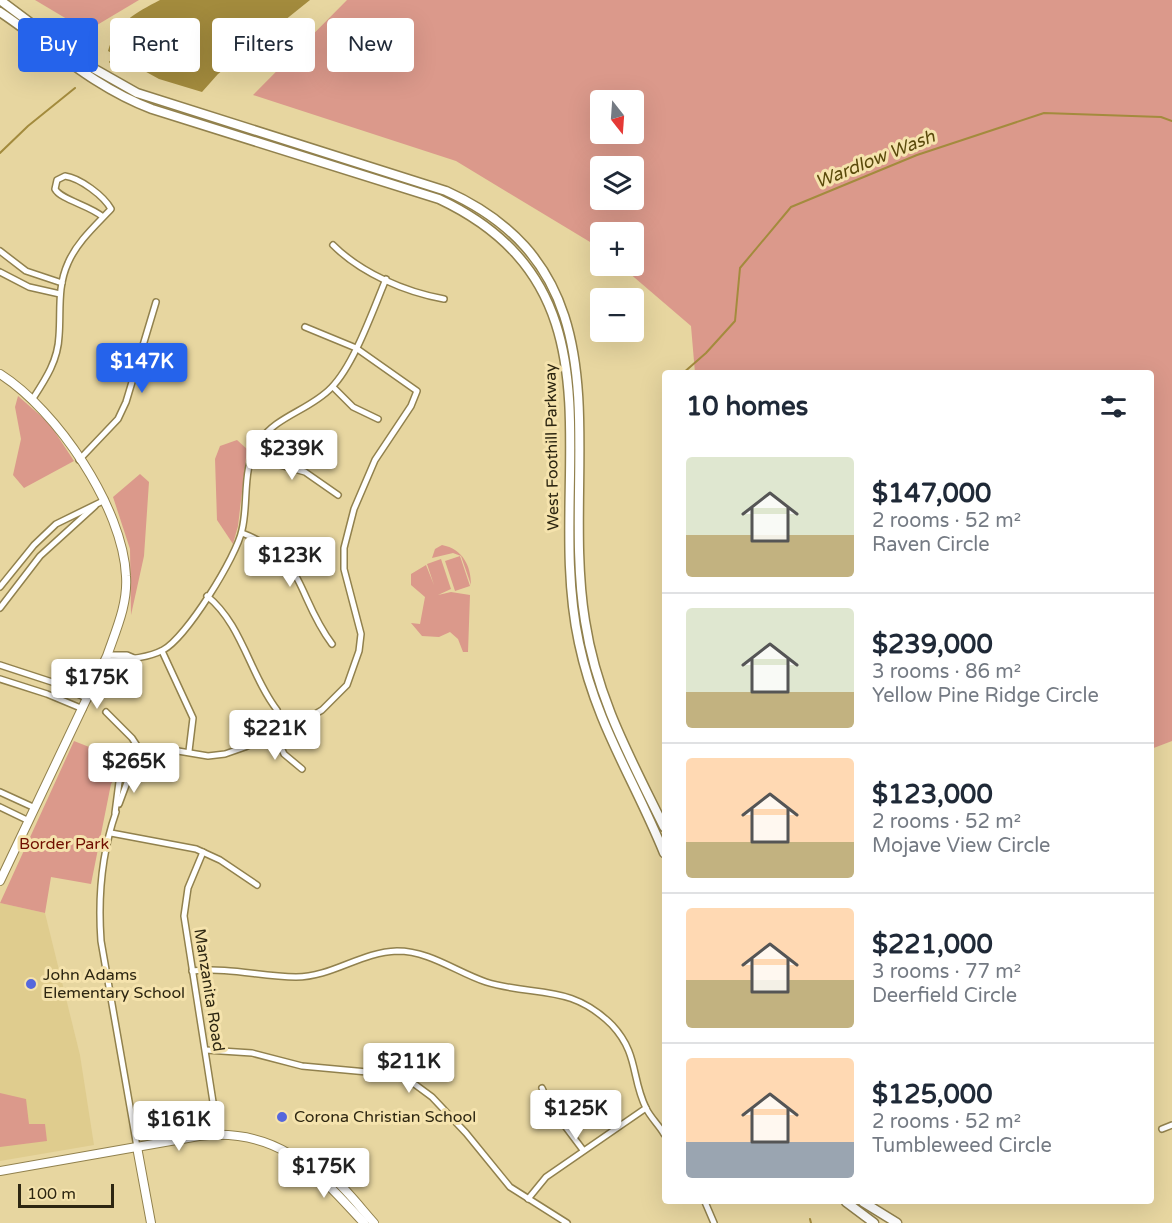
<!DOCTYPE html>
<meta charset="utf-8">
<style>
body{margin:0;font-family:"Varela Round",sans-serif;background:#f6f6f7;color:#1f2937;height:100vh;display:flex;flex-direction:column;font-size:22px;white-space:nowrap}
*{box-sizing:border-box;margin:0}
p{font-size:20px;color:#747a83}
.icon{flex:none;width:33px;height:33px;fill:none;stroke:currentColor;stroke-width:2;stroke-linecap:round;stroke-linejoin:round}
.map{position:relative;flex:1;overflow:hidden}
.side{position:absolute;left:662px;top:370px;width:492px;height:834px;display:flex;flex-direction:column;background:#fff;border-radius:6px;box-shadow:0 6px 24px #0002}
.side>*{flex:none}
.hud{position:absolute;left:18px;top:18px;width:554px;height:54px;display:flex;gap:12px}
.needle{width:39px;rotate:163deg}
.buttons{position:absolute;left:590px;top:90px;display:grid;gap:12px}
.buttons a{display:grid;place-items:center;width:54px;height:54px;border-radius:6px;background:#fff;box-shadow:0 6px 24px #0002;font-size:30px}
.scale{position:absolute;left:18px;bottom:15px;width:96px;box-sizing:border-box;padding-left:6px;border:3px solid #2d2611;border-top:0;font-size:16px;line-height:21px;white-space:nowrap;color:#2d2611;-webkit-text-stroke:4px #f5e3ad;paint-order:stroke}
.price{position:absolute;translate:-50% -51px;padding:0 14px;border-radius:6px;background:#fff;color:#222;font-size:20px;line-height:39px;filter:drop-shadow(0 2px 3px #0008)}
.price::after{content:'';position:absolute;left:50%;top:36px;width:18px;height:14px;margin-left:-9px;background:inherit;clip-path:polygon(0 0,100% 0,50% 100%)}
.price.on{background:#2563eb;color:#fff}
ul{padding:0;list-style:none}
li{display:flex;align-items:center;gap:18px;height:150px;padding:0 24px}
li+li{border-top:2px solid #e0e1e3}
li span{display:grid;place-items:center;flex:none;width:168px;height:120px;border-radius:6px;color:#555}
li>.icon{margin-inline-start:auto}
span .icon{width:72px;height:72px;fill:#fffc;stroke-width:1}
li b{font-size:26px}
h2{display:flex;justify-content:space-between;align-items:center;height:72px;padding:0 24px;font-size:26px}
.chip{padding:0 21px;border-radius:6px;background:#fff;box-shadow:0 6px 24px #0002;font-size:21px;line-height:54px}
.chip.on{background:#2563eb;color:#fff}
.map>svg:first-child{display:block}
.built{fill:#dfcc8e}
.green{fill:#db998b;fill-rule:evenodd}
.water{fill:#a38b3d}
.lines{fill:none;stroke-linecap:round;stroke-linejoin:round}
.stream{stroke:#a38b3d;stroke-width:2}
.street-casing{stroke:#91814d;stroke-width:8}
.secondary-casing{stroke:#91814d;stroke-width:10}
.primary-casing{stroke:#91814d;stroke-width:11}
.street{stroke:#fff;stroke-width:5}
.secondary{stroke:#fff;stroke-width:8}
.primary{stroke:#fff;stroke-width:8}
.poi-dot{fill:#5567dd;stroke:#f5e3ad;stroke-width:2}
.labels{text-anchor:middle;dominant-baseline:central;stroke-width:6;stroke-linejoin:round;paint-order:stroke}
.street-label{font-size:16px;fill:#2d2611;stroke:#f5e3ad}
.park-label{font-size:16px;fill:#700f00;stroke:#f5e3ad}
.poi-label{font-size:16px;fill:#2d2611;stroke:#f5e3ad;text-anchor:start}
.water-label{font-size:18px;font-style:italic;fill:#5a4a0b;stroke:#f5e3ad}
</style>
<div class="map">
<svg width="1172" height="1223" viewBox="0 0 1172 1223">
<rect width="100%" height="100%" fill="#e7d6a0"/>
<polygon class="built" points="0,903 45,913 80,1055 94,1145 0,1161"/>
<g class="green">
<polygon points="35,0 139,0 87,31"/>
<path d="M347,0H1172V741L1151,749L1150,374L695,373L691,326L621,266H633V232H600V248L456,161L253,95ZM600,100H633V134H600ZM600,166H633V200H600Z"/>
<polygon points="18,396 49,423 74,461 24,488 13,475 21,439 15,407"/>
<polygon points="237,440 247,449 238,526 233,544 217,520 215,459 220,446"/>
<polygon points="140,474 149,482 144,556 131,615 130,549 113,497"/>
<path d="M442,545C463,549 471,566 471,585L461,556L453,553L432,558L435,549Z"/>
<polygon points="460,556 470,586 455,591 445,561"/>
<polygon points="441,559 451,589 438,595 451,592 470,595 468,652 463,652 458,639 450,632 439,637 422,636 411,623 420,624 425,597 411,585 411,574 426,565 434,585 427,564"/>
<polygon points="74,741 127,762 111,784 91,884 51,877 45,913 0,903"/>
<polygon points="0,1093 26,1099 29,1124 45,1124 47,1141 0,1147"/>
</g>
<path class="water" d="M160,0H310L218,74L202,92L159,79L108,51C116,23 135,13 160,0Z"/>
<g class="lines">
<g class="stream">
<polyline points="110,62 119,55"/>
<polyline points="0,153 28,126 75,88"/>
<polyline points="682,374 706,353 735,321 740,268 791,207 917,155 1044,113 1161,117 1172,121"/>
<polyline points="664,565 664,584"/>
<polyline points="810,1219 811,1223"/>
</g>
<g class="street-casing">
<g id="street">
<path d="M333,245C361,273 405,292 444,299"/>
<polyline points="0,251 26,271 62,283"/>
<polyline points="0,272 29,287 60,294"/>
<polyline points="333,387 353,407 378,419"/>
<path d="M32,400C45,380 58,361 59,336C61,312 57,287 68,263C77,242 95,226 111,209C104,196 80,178 65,176L57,180L55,189C61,200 89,205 103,217"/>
<polyline points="251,457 305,472 338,495"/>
<polyline points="79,460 118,419 126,402 156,302"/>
<path d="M242,533C307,558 296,596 332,644"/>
<polyline points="0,587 34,545 56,524 105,500"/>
<path d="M207,596C242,624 250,675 277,710"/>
<polyline points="0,608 40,556 95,506"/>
<polyline points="162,651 193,718 189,751"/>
<polyline points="107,655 127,655 134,658"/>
<path d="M105,660C124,660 146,659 163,650C186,638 237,556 242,530C249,502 241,468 259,442C276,416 310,410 331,388C354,365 373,310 386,279"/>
<polyline points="0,665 52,682 88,699"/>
<polyline points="0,679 47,694 83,709"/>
<polyline points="106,712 132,738 145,758"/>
<polyline points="274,732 284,754 302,769"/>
<polyline points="0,792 35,808"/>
<polyline points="119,804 132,769"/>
<polyline points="0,807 29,821"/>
<path d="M116,812C102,852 98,899 101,941L137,1147"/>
<polyline points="115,813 119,782 124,773 145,758 172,750 208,756 225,754 245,747 302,722 322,710 347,685 359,651 361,634 344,569 344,548 354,509 375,460 411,406 417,391 356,348 305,327"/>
<polyline points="111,833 196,849 220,860 257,885"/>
<polyline points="203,852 188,888 184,916 218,1134"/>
<path d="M192,971C231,967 261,977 296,977C332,977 361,952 397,951C430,951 456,972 486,982C534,997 570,983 612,1025C639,1054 631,1078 646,1108C650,1117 659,1125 664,1134"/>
<polyline points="206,1050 252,1053 302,1066 389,1074 409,1080 432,1097 466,1133 510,1187 567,1223"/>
<polyline points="542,1088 550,1106 583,1150"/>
<polyline points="1162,1129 1172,1125"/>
<polyline points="528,1199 546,1177 646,1108"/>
<polyline points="705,1202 714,1223"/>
</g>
</g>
<g class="secondary-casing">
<g id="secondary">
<path d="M0,374C57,410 123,508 126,576C128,604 116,630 107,656L0,881"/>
<polyline points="137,1147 151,1223"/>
<path d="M301,1160C331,1167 354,1201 374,1223"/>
<path d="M0,1171L199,1136C279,1127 315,1170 364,1223"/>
</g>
</g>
<g class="primary-casing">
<g id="primary">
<path d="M0,0L84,63L137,93L446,191C635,276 559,461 585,621C597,699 630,757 664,827"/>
<path d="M0,12C51,46 93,87 152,109L439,199C634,291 543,477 579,643C596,724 634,779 664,853"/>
<polyline points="846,1202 874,1223"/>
<polyline points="863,1202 897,1223"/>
</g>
</g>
<use href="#street" class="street"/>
<use href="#secondary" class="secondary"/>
<use href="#primary" class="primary"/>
</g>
<g class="poi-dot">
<circle cx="31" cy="984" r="6"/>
<circle cx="282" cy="1117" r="6"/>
</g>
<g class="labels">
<g class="street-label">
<text transform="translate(552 447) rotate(-91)">West Foothill Parkway</text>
<text transform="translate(209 990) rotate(81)">Manzanita Road</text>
</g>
<g class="park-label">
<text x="64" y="844">Border Park</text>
</g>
<g class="poi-label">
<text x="43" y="975">John Adams<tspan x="43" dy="18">Elementary School</tspan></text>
<text x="294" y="1117">Corona Christian School</text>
</g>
<g class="water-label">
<text transform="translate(875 159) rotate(-22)">Wardlow Wash</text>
</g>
</g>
</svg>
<div class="buttons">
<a><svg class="needle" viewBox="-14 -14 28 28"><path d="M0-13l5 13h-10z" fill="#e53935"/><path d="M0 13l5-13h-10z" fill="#747a83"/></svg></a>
<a><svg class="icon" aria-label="layers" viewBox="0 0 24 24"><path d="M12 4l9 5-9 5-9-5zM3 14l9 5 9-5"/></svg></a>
<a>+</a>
<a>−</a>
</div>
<div class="scale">100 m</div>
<b class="price on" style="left:142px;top:394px">$147K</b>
<b class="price" style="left:292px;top:481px">$239K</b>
<b class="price" style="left:290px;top:588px">$123K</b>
<b class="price" style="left:97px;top:710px">$175K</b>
<b class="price" style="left:275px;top:761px">$221K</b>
<b class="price" style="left:134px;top:794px">$265K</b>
<b class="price" style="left:409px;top:1094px">$211K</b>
<b class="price" style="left:576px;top:1141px">$125K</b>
<b class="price" style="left:179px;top:1152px">$161K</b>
<b class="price" style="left:324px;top:1199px">$175K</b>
<div class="hud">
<a class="chip on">Buy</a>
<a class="chip">Rent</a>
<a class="chip">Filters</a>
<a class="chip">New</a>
</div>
<section class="side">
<h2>10 homes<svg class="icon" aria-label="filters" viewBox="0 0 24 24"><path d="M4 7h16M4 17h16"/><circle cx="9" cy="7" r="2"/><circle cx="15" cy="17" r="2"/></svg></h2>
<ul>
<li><span style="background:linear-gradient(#dfe7d0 65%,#c2b280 0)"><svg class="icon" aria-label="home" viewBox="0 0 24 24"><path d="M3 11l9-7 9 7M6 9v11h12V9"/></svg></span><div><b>$147,000</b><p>2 rooms · 52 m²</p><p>Raven Circle</p></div></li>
<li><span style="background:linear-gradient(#dfe7d0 70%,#c2b280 0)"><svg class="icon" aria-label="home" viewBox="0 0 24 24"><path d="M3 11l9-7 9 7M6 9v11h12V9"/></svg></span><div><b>$239,000</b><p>3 rooms · 86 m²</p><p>Yellow Pine Ridge Circle</p></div></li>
<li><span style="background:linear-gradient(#ffd9b3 70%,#c2b280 0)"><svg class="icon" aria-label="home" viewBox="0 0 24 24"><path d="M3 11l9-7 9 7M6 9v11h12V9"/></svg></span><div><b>$123,000</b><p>2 rooms · 52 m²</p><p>Mojave View Circle</p></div></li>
<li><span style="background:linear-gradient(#ffd9b3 60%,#c2b280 0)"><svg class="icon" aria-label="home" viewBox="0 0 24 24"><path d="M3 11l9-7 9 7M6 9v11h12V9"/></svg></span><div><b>$221,000</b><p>3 rooms · 77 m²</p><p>Deerfield Circle</p></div></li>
<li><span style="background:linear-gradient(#ffd9b3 70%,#9aa5b1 0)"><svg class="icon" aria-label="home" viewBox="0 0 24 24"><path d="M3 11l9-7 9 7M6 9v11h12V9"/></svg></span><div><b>$125,000</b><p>2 rooms · 52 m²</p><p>Tumbleweed Circle</p></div></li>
</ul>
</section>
</div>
